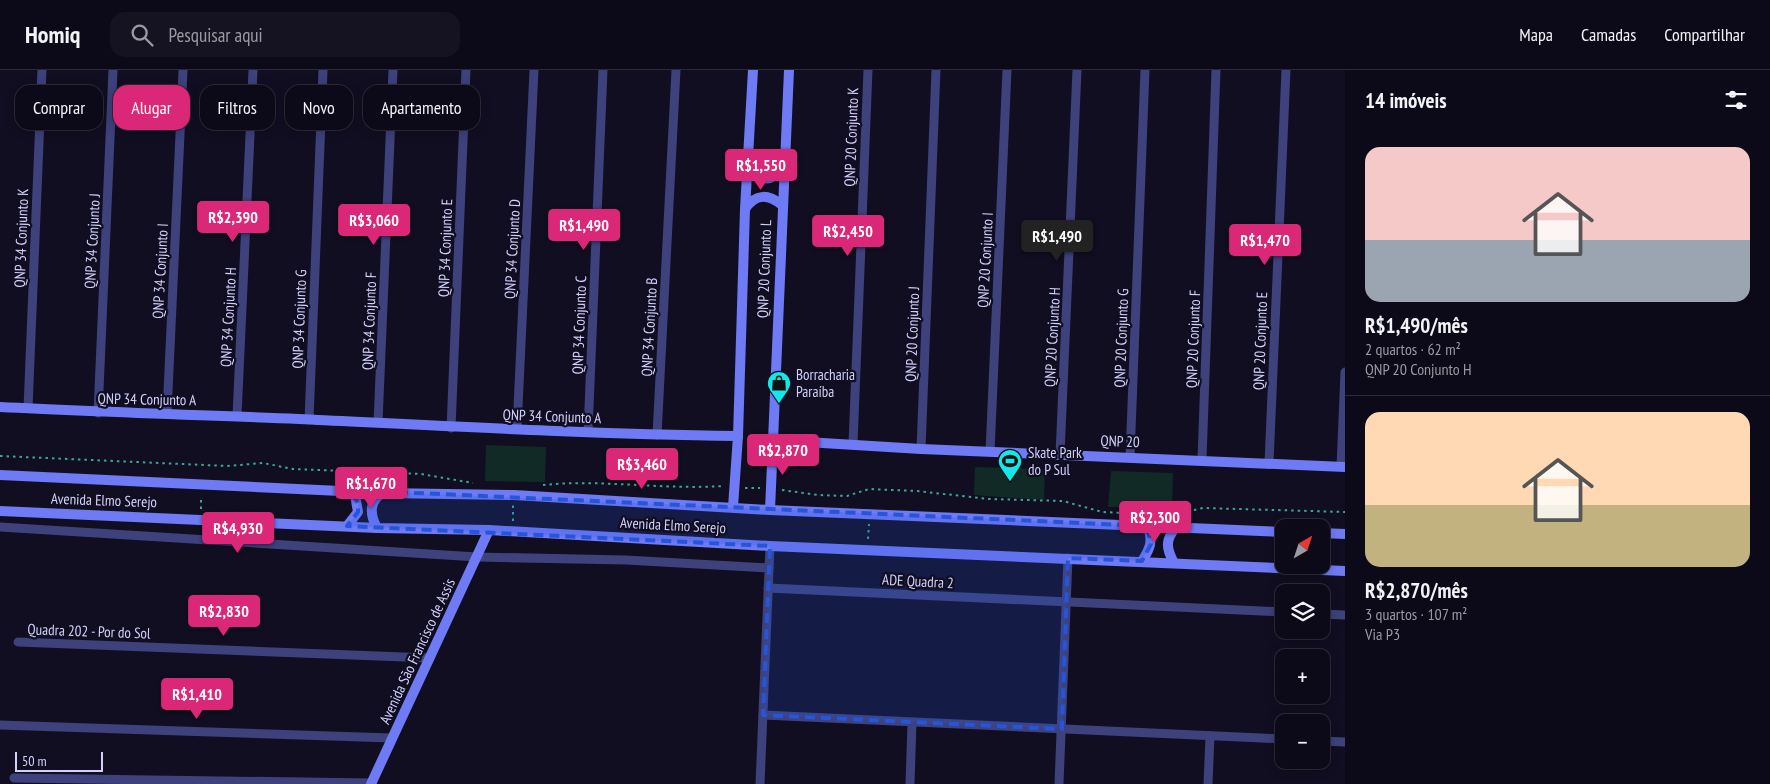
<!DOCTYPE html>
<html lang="pt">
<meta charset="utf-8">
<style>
body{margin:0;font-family:"PT Sans Narrow",sans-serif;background:#151321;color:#f1f3f6;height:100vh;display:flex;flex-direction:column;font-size:19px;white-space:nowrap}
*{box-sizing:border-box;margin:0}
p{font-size:16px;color:#9a9aa2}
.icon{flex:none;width:28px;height:28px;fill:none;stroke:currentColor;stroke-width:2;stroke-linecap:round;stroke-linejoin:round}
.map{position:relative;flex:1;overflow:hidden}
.panel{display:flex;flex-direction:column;background:#0c0a18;width:425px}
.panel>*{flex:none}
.top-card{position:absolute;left:15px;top:15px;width:475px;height:45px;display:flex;gap:10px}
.needle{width:32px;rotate:39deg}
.fabs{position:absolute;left:1275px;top:449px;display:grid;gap:10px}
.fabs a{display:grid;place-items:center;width:55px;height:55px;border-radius:10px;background:#0c0a18;box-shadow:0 2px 12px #0003,0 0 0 1px #2c2b37;font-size:25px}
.scale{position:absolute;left:15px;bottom:12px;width:88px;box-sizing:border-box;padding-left:5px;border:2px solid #d1d1fc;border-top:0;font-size:14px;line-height:18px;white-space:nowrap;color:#d1d1fc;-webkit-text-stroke:4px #100e20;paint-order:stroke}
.price{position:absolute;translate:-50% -42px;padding:0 11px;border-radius:5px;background:#db2777;color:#fff;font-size:16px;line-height:32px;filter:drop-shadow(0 1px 2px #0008)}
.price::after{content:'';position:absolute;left:50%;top:30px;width:15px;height:11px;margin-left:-8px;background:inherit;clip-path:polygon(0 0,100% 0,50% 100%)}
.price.on{background:#222;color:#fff}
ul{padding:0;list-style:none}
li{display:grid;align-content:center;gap:10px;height:265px;padding:0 20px}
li+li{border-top:1px solid #2c2b37}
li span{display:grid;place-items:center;height:155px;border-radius:15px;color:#555}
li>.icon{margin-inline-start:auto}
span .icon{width:90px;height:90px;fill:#fffc;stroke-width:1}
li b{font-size:21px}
h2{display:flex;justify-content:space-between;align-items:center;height:60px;padding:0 20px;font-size:21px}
.chip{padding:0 18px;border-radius:15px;background:#0c0a18;box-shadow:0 2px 12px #0003,0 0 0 1px #2c2b37;font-size:18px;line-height:45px}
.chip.on{background:#db2777;color:#fff}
header{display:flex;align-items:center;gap:30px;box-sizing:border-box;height:70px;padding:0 25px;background:#0c0a18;border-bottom:1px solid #2c2b37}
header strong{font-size:24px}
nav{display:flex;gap:28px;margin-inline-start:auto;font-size:18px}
.search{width:350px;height:45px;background:#151321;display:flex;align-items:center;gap:12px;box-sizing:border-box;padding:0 18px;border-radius:15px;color:#9a9aa2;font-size:19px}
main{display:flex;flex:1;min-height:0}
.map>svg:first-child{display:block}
.green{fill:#122a26}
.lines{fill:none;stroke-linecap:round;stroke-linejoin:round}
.path{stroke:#36aa97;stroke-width:2;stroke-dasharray:2.5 4;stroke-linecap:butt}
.street{stroke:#3d417c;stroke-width:9}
.secondary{stroke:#6f7af5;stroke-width:10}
.marked{fill:#2655da;fill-opacity:0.2;stroke:#2655da;stroke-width:4;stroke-dasharray:10 6;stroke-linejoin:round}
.labels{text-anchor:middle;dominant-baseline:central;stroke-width:4.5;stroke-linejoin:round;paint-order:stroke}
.street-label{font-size:15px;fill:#d1d1fc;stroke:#100e20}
.poi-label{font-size:15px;fill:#d1d1fc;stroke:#100e20;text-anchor:start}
</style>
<header>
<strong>Homiq</strong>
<div class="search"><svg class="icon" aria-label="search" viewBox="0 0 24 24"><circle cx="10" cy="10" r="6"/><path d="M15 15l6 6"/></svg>Pesquisar aqui</div>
<nav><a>Mapa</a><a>Camadas</a><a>Compartilhar</a></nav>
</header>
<main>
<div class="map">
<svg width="1345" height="714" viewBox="0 0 1345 714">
<rect width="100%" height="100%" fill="#100e20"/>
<g class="green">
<polygon points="486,375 546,377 545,412 485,411"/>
<polygon points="975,397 1045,399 1044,430 974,425"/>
<polygon points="1111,401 1173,403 1172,439 1108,437"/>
</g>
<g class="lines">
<g class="path">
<polyline points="0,386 227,396 263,393 293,399 421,404 473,413"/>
<path d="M543,415C603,409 663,420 723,416"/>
<polyline points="745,418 760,418"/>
<polyline points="782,420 818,425 847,426 869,419 917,421 989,429 1063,431 1102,442 1171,445 1203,438 1345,442"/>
<polyline points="201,439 201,426"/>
<polyline points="513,451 513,435"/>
<polyline points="868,469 869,454"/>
</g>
<g class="street">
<polyline points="28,338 42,0"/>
<polyline points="98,343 113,0"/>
<polyline points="167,343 183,0"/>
<polyline points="237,346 253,0"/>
<polyline points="309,350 323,0"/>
<polyline points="378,353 393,0"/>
<polyline points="451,358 466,0"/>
<polyline points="517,358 534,0"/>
<polyline points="588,362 603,0"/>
<polyline points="657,365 676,0"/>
<polyline points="853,374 868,0"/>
<polyline points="921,379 936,0"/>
<polyline points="990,382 1007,0"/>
<polyline points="1060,384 1077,0"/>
<polyline points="1130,387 1145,0"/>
<polyline points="1202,389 1216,0"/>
<polyline points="1269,393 1286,0"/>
<polyline points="1341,397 1345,302"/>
<polyline points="0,457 477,487 626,490 769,498"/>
<polyline points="768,518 1284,542"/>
<polyline points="1321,544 1345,545"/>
<polyline points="18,572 430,588"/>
<polyline points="763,645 1284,669"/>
<polyline points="0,655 392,668"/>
<polyline points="1321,671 1345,672"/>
<polyline points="14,708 372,713"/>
<polyline points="760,714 770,476"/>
<polyline points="910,714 912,653"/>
<polyline points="1059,714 1068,488"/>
<polyline points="1208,714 1210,666"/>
</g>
<g class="secondary">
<path d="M748,89C758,109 767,117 784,97"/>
<path d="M745,139C756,123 768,124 782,135"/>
<path d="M0,337C100,342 199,345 299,349C445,356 591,364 738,366"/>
<polyline points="773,370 921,379 1345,397"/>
<polyline points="0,405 384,423 514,425 770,440 1284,462"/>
<polyline points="733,437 738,366 745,139 753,0"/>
<polyline points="770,440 789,0"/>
<polyline points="0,441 377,458 489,460 770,476 1345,501"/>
<polyline points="347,456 358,442 355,425 350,420"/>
<path d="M377,458C370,445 368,430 384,423"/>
<polyline points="1321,463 1345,464"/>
<path d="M1142,491C1150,479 1154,470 1147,456"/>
<path d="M1174,493C1166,478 1165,470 1176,457"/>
<polyline points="371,714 489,460"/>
</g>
</g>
<path class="marked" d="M350,420L1147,456L1151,474L1142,491L1068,488L1062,659L763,645L770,476L347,456L358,442V433Z"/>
<defs>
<g id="shop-pin" transform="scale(1.25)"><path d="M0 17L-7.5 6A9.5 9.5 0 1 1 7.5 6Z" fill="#10e9e7" stroke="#100e20"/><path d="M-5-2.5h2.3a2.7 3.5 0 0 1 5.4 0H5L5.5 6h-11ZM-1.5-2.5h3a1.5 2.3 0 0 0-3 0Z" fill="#111"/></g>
<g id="stadium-pin" transform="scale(1.25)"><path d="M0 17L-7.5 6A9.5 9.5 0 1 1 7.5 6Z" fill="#10e9e7" stroke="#100e20"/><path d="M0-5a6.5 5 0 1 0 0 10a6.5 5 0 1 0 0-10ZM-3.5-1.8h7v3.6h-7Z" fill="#111"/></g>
</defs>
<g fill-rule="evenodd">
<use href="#shop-pin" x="779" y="313"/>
<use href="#stadium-pin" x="1010" y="391"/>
</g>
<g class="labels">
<g class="street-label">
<text transform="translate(851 67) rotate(-88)">QNP 20 Conjunto K</text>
<text transform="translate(21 168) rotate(-88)">QNP 34 Conjunto K</text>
<text transform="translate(92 171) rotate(-87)">QNP 34 Conjunto J</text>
<text transform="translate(445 178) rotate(-88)">QNP 34 Conjunto E</text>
<text transform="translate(512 179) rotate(-87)">QNP 34 Conjunto D</text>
<text transform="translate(985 190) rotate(-87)">QNP 20 Conjunto I</text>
<text transform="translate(764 199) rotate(-88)">QNP 20 Conjunto L</text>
<text transform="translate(160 201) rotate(-87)">QNP 34 Conjunto I</text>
<text transform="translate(228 247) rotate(-87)">QNP 34 Conjunto H</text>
<text transform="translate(299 249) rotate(-88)">QNP 34 Conjunto G</text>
<text transform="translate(369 251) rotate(-88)">QNP 34 Conjunto F</text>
<text transform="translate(579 255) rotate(-88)">QNP 34 Conjunto C</text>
<text transform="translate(649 257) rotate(-87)">QNP 34 Conjunto B</text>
<text transform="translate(912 264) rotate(-88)">QNP 20 Conjunto J</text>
<text transform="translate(1052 267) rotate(-87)">QNP 20 Conjunto H</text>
<text transform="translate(1121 268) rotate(-88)">QNP 20 Conjunto G</text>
<text transform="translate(1193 269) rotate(-88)">QNP 20 Conjunto F</text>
<text transform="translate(1260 271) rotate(-88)">QNP 20 Conjunto E</text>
<text transform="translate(147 329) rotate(1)">QNP 34 Conjunto A</text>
<text transform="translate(552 346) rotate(2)">QNP 34 Conjunto A</text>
<text transform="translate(1120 371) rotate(2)">QNP 20</text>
<text transform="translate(104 430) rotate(2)">Avenida Elmo Serejo</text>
<text transform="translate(673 455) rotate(3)">Avenida Elmo Serejo</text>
<text transform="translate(918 511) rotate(3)">ADE Quadra 2</text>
<text transform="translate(89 561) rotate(2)">Quadra 202 - Por do Sol</text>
<text transform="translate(417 581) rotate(-65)">Avenida São Francisco de Assis</text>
</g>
<g class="poi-label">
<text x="796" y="304">Borracharia<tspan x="796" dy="17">Paraíba</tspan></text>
<text x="1028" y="382">Skate Park<tspan x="1028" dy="17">do P Sul</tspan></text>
</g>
</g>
</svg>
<div class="fabs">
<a><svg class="needle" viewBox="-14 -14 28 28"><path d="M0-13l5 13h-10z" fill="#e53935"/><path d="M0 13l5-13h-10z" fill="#9a9aa2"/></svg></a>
<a><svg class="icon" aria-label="layers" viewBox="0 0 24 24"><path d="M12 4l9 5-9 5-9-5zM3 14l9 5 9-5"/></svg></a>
<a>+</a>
<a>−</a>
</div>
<div class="scale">50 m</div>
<b class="price" style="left:761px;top:121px">R$1,550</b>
<b class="price" style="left:233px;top:173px">R$2,390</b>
<b class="price" style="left:374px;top:176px">R$3,060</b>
<b class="price" style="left:584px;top:181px">R$1,490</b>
<b class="price" style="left:848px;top:187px">R$2,450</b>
<b class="price on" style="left:1057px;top:192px">R$1,490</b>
<b class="price" style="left:1265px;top:196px">R$1,470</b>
<b class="price" style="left:783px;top:406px">R$2,870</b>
<b class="price" style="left:642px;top:420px">R$3,460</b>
<b class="price" style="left:371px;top:439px">R$1,670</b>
<b class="price" style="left:1155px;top:473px">R$2,300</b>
<b class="price" style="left:238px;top:484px">R$4,930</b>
<b class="price" style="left:224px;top:567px">R$2,830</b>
<b class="price" style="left:197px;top:650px">R$1,410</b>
<div class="top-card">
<a class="chip">Comprar</a>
<a class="chip on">Alugar</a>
<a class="chip">Filtros</a>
<a class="chip">Novo</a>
<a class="chip">Apartamento</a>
</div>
</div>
<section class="panel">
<h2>14 imóveis<svg class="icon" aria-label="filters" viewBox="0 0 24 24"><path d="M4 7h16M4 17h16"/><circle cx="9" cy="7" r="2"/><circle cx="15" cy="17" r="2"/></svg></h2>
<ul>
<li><span style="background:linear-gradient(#f6c9c9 60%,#9aa5b1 0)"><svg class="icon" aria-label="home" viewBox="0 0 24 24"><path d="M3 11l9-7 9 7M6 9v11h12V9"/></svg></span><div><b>R$1,490/mês</b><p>2 quartos · 62 m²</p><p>QNP 20 Conjunto H</p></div></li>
<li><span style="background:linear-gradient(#ffd9b3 60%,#c2b280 0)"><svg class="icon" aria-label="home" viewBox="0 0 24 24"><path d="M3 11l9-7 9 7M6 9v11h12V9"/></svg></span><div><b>R$2,870/mês</b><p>3 quartos · 107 m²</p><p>Via P3</p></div></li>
</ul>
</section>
</main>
